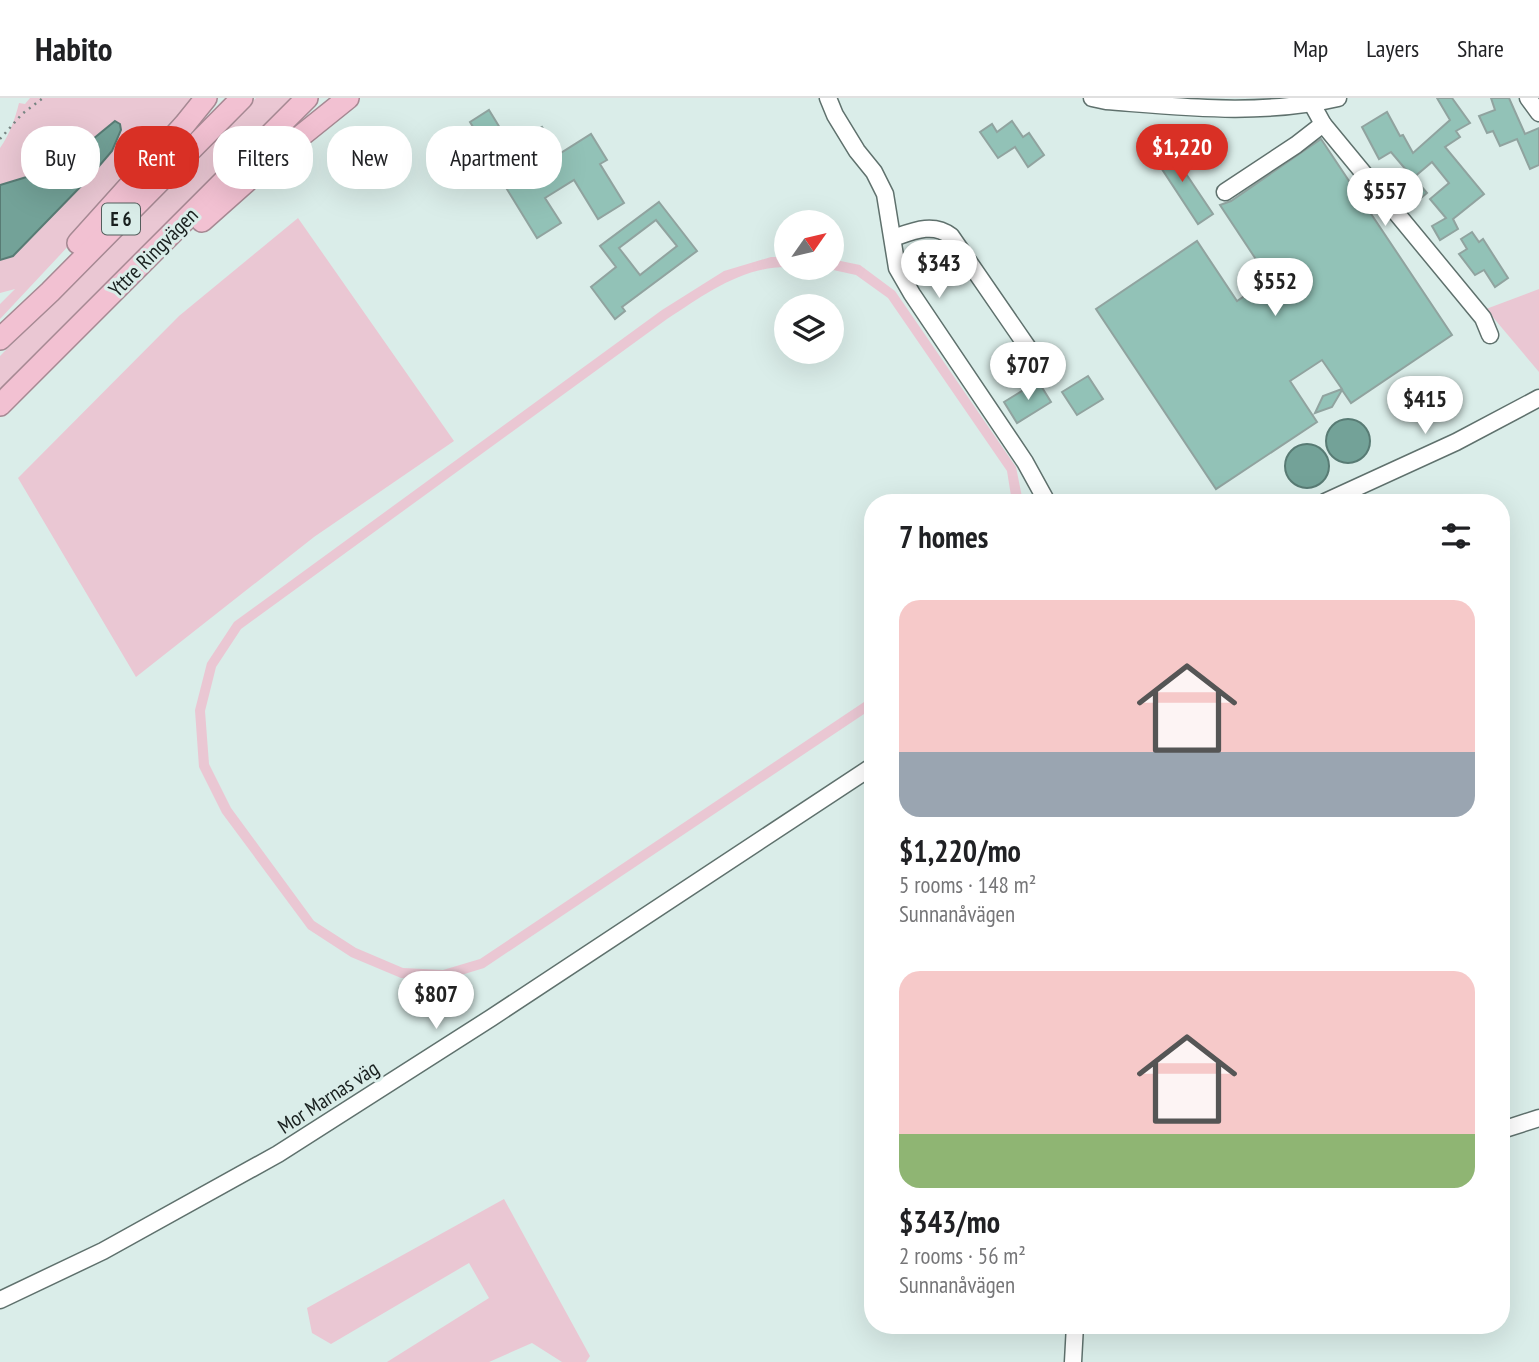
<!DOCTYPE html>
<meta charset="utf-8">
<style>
body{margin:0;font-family:"PT Sans Narrow",sans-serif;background:#f2f2f2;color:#202124;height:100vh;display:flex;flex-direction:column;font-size:26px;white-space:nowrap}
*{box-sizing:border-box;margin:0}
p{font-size:23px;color:#757577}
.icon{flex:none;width:38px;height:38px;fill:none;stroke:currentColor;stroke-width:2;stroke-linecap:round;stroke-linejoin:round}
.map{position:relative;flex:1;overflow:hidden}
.panel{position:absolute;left:864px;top:396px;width:646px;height:840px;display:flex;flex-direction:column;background:#fff;border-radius:28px;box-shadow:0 7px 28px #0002}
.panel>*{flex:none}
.banner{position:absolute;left:21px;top:28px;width:665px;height:63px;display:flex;gap:14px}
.needle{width:46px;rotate:56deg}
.fabs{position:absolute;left:774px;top:112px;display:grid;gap:14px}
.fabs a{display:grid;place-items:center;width:70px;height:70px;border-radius:50%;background:#fff;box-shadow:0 7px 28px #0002;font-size:35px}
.price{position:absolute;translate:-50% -60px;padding:0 16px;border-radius:24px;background:#fff;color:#222;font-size:23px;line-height:46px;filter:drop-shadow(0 2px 4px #0008)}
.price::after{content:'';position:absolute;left:50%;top:42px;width:21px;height:16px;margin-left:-10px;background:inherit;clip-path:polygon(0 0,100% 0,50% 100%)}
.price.active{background:#d93025;color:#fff}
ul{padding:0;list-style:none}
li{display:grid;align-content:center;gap:14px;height:371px;padding:0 35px}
li span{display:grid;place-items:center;height:217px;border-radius:21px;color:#555}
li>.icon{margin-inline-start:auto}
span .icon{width:126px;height:126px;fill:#fffc;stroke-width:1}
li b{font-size:30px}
h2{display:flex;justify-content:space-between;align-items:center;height:84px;padding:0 35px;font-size:30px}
.tag{padding:0 24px;border-radius:28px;background:#fff;box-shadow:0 7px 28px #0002;font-size:24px;line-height:63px}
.tag.active{background:#d93025;color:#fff}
header{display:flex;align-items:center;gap:42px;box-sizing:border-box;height:98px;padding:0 35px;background:#fff;border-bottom:2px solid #e0e0e0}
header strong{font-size:33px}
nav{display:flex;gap:38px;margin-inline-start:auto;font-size:24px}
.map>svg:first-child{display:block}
.green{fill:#eac7d3}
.water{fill:#73a298;stroke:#587b74;stroke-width:2}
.building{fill:#92c2b7;stroke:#90a39f;stroke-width:2;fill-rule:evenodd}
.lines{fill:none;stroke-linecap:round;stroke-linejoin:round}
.minor-casing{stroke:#5f716d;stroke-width:19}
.highway-casing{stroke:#a68993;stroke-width:24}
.path{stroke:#778482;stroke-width:2.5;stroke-dasharray:2 5;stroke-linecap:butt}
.minor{stroke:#fff;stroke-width:16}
.highway{stroke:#f2c1d2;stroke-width:21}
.labels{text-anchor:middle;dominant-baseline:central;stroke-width:6;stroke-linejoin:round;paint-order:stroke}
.shield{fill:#daede9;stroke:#535e5c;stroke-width:2}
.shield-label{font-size:19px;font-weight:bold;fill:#19201f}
.street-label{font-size:21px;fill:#19201f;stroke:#daede9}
</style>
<header>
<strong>Habito</strong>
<nav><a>Map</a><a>Layers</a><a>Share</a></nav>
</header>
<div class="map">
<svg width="1539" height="1264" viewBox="0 0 1539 1264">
<rect width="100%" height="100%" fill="#daede9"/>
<g class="green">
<path d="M30,0H201L132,80L0,221V206L15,191L0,195V50C10,36 15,21 19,5L25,6Z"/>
<polygon points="256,0 293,0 0,295 0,258"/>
<polygon points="298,120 454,343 314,439 136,579 18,380 179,218"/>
<path d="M771,159H786V169C741,169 704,197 667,221L241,531L216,569L205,613L209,666L231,710L314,823L356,850L403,870L443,872L480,861L873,598V610L484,870L445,882L401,880L351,859L308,831L222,715L199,669L195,612L207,565L234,524L662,212L724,173Z"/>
<polygon points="831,161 860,167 895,193 1016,369 1023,404 1012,404 1007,373 888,200 856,177 824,170 831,170"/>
<polygon points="1539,191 1539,274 1486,211"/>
<polygon points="504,1101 590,1258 586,1264 562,1264 532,1245 489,1264 387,1264 489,1200 469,1165 331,1246 312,1235 307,1210"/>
</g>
<g class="water">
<polygon points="115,23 120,26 121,32 112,53 88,81 13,158 0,162 0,87 43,74 93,41"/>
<circle cx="1348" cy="343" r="22"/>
<circle cx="1307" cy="368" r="22"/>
</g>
<g class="building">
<polygon points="1437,0 1452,0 1470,25 1456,33 1460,39 1445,49 1484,96 1453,121 1458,131 1440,142 1432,128 1446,120 1430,101 1449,85 1432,64 1413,80 1391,54 1379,61 1362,29 1387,14 1400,38 1403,37 1413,55 1450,22"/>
<polygon points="1491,0 1509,0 1525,36 1539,30 1539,67 1530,71 1517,41 1500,48 1493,33 1487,35 1479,18 1495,12"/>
<polygon points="489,12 508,43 515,39 518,44 542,29 559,56 591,36 607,62 600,66 624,105 598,121 574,82 545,100 561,125 537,140 486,57 489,55 470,24"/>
<polygon points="1012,23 1023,39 1029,35 1044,57 1028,69 1015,49 998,60 980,34 992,26 997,34"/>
<polygon points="1321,41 1452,237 1351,305 1342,292 1332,309 1315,315 1323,298 1342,291 1322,262 1290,283 1317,324 1216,391 1096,211 1197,143 1237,203 1269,181 1220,107 1231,103"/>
<polygon points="1166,46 1213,116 1198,126 1152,56"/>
<polygon points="1415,81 1427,95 1415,105 1403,91"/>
<path d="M659,104L697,153L622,209L625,213L615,221L591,189L616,169L600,148ZM656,122L677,148L640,177L619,150Z"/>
<polygon points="1472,134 1479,144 1483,141 1508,180 1495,189 1484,172 1475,177 1459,156 1467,151 1461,141"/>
<polygon points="1088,278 1103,301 1077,317 1062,294"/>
<polygon points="1038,283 1051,304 1017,325 1004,304"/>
</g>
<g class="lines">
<g class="minor-casing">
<g id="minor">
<polyline points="828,0 835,17 857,53 874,74 885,96 897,170 912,196 1025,364 1047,404"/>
<path d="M1092,0L1106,3C1184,9 1261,18 1338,0"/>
<polyline points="1528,0 1539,15"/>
<polyline points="1312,6 1323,26 1483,220 1490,237"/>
<polyline points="1225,94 1296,47 1323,26"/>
<path d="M893,140C913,133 933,124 951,138L1035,260"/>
<polyline points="1325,404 1456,344 1539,300"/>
<polyline points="1502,1032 1539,1020"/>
<polyline points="0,1202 103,1153 278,1056 491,920 873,668"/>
<polyline points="1073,1264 1075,1227"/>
</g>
</g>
<g class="highway-casing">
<g id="highway">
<polyline points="202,123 266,66 348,0"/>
<polyline points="78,145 185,26 206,0"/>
<polyline points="0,241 50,194 242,0"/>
<polyline points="0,307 307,0"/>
</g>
</g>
<polyline class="path" points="0,41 22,16 43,0"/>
<use href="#minor" class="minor"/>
<use href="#highway" class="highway"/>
</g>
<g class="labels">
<rect class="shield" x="102" y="105.5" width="38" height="31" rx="5"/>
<g class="shield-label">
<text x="121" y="121">E 6</text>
</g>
<g class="street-label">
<text transform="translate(153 154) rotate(-45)">Yttre Ringvägen</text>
<text transform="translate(328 999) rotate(-33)">Mor Marnas väg</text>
</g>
</g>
</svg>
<div class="fabs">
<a><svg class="needle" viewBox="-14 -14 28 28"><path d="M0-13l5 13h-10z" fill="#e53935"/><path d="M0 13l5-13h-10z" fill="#757577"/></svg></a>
<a><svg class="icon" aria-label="layers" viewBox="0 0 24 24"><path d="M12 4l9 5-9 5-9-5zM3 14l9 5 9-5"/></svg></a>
</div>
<b class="price active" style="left:1182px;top:86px">$1,220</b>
<b class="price" style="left:1385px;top:130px">$557</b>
<b class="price" style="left:939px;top:202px">$343</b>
<b class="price" style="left:1275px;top:220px">$552</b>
<b class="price" style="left:1028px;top:304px">$707</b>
<b class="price" style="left:1425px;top:338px">$415</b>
<b class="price" style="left:436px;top:933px">$807</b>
<div class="banner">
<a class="tag">Buy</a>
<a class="tag active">Rent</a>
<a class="tag">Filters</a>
<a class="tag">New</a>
<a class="tag">Apartment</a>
</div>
<section class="panel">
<h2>7 homes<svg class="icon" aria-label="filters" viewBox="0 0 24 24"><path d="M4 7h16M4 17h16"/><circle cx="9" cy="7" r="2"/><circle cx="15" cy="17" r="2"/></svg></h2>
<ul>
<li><span style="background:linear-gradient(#f6c9c9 70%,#9aa5b1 0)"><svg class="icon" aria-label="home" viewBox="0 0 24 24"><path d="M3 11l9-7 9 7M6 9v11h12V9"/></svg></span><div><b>$1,220/mo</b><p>5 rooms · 148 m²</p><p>Sunnanåvägen</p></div></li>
<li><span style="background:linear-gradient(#f6c9c9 75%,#8fb573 0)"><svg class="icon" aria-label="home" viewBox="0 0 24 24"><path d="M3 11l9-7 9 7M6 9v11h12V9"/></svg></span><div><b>$343/mo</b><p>2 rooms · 56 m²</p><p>Sunnanåvägen</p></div></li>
</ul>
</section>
</div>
